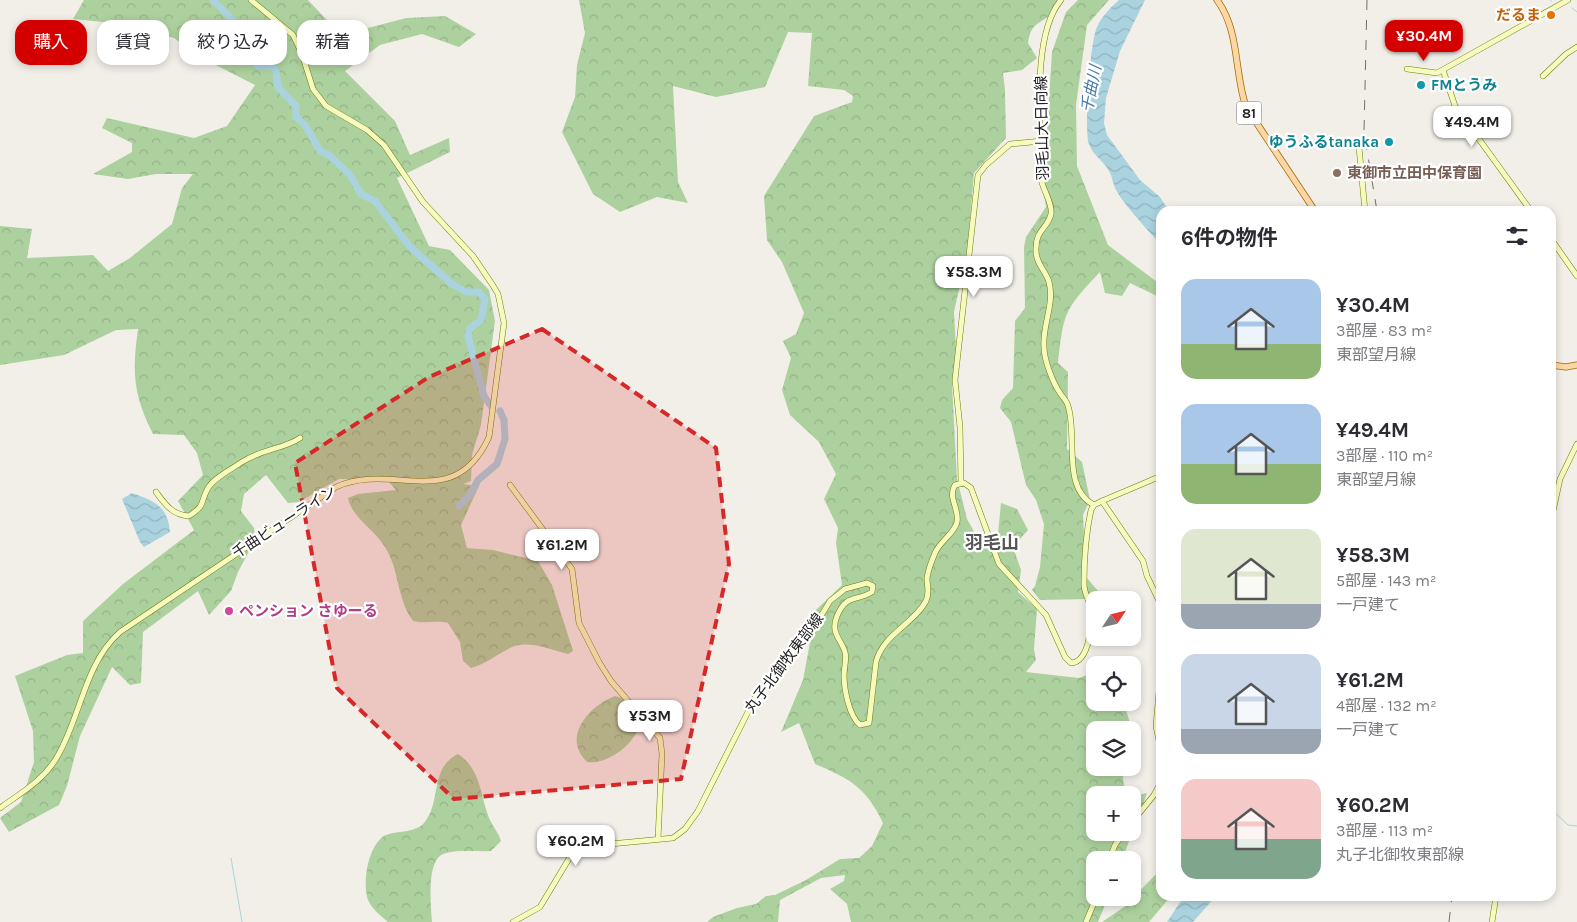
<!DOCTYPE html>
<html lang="ja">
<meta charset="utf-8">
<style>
body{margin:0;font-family:Karla,"Noto Sans JP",sans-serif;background:#f2f2f3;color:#2b2b33;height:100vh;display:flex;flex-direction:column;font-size:19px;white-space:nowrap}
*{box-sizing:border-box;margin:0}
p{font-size:16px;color:#7c7c81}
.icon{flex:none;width:28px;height:28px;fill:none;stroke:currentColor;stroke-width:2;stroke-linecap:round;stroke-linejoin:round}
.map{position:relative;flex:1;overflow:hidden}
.details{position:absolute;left:1156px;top:206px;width:400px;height:695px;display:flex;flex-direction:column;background:#fff;border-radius:15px;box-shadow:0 2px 8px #0003}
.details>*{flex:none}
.guide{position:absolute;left:15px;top:20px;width:475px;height:45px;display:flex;gap:10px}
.needle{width:32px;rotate:55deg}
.fabs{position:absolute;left:1086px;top:591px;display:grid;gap:10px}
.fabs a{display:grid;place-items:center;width:55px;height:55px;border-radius:10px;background:#fff;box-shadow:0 2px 8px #0003;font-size:25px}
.price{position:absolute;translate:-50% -42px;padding:0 11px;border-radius:10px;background:#fff;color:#222;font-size:16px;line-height:32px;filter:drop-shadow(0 1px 2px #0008)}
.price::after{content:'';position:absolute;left:50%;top:30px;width:15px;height:11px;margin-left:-8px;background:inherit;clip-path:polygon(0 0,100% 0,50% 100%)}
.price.selected{background:#d40000;color:#fff}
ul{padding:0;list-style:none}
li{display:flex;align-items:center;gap:15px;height:125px;padding:0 25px}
li span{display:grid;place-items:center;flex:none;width:140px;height:100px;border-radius:15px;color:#555}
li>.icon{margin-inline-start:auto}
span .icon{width:60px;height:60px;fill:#fffc;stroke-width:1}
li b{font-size:21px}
h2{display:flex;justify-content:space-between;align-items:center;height:60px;padding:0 25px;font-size:21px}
.tag{padding:0 18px;border-radius:15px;background:#fff;box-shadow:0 2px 8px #0003;font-size:18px;line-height:45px}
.tag.selected{background:#d40000;color:#fff}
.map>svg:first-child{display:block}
.forest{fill:url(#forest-crowns)}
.water{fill:url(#water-waves)}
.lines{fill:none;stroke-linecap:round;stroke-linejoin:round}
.stream{stroke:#aad3df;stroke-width:1}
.river{stroke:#aad3df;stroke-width:7}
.secondary-casing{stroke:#707d05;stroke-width:6}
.primary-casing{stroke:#a06b00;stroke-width:7}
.secondary{stroke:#f7fabf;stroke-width:5}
.primary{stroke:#fcd6a4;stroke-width:5.5}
.rail{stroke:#707070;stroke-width:1;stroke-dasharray:10 10;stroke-linecap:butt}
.marked{fill:#d62828;fill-opacity:0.2;stroke:#d62828;stroke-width:4;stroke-dasharray:10 6;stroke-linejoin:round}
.food-dot{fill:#e8710a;stroke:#fff;stroke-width:2}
.culture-dot{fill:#0f9aa8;stroke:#fff;stroke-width:2}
.education-dot{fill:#8d6e63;stroke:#fff;stroke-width:2}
.hotel-dot{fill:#d1479c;stroke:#fff;stroke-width:2}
.labels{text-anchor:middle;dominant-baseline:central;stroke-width:4.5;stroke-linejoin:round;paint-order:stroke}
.shield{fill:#fff;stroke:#646464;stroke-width:1}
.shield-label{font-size:14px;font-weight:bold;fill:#222}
.food-label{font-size:15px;font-weight:bold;fill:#c56008;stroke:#fff;text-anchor:end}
.culture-label{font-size:15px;font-weight:bold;fill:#0d838f;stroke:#fff;text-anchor:start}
.street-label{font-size:15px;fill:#222;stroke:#fff}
.education-label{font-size:15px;font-weight:bold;fill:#785e54;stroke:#fff;text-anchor:start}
.hotel-label{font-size:15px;font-weight:bold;fill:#b23c85;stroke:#fff;text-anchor:start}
.water-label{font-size:16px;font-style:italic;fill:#4a7aab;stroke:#fff}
.quarter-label{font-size:18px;font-weight:bold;fill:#555;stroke:#fff}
</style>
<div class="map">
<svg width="1577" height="922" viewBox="0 0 1577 922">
<defs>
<pattern id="forest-crowns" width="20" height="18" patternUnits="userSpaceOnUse" patternTransform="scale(1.25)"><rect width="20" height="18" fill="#add19e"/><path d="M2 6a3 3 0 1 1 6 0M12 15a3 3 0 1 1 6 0" fill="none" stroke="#95b388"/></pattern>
<pattern id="water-waves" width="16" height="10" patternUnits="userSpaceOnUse" patternTransform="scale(1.25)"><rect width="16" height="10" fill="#aad3df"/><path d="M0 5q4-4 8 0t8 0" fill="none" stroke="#92b5bf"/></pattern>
</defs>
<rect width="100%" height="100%" fill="#f2efe9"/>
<g class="forest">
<path d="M84,0H308L341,35L406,18L445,16L476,34L459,47L422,34L380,45L345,71L395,121L410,155L449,138L450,152L397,178L429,246L450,250L489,290L495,321L481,425L472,455L471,481L463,484L479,486L461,525L467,548L493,550L538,561L552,585L573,651L568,654C551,650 527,639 510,648C496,655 486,664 471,668L463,661L460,642L448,623C437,620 425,624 413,621C396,597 400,571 385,547C375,530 352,518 348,498L358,494L396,490L387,480L339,479L299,502L288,503L266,475L244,494L241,511L254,528L255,540L238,572L231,591L209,615L198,591L143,632L141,683L130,685L112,667L80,736L67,786L59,805L9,832L0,818L21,802L34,762L33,731L15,676L67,655L83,653V621L123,584L194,530L178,501L203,475L197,453L184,435L153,434C133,394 132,373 138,329L116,330L64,355L0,365V226L32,229L27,258L93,255L108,271L130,258L172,224L182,188L193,174H156L128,179L93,174L132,152V143L102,128L107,118L194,138L227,126L255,85L200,57L174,38L122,24L73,19Z"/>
<path d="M579,0H1060C1056,5 1053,14 1048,17C1034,26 1031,26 1028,43L1037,58L1022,70L1003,73L1005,90L1006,138L974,173L967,254L954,312L956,348L952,384L957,479L967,519L980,542L988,548L998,534L1001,503L1017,509L1028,530L1013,547L1021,570L1018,592L1037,609L1034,649L1036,660L1026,672L1079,678L1095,672V702L1124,703L1132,730H1095V768H1122L1125,795H1095V832H1132L1133,796L1147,793L1122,860H1095V898H1108L1098,922H851L847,904L830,889L844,881L845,875L821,878L780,900L778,922H707L713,917L737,908L756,904L766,896L775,895L806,880L840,859L859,858L872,846L883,823C866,787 850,779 815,764L799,723L781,732L803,680L816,610L842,585L836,543L838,528L824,499L836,474L819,442L790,415L782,390L791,358L783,341L796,334L804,313L782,262L767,240L764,196L814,116L852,102L853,96L844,90L808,86L812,33L788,32L765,87L716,97L673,86L678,182L688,203L657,197L620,212L593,194L562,132L575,97L577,65L585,33Z"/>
<path d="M1078,0H1109L1087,25L1076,105L1077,166L1108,245L1161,285V298L1130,283L1122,296L1105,293L1100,272C1064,310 1064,312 1058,363L1068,372L1067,449L1082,462L1090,500L1083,515L1086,577L1098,591L1101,600H1095V614L1090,599L1040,600L1032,590L1035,586L1040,567L1044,524L1036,500L1026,485L1011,422L1000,408L1002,400L1013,388L1015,321L1025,308L1024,247L1026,237L1046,207L1043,188L1052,52L1066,12Z"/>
<path d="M615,696L638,702C654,729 613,766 587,762C561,737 589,706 615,696Z"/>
<path d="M458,754C482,770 480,797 490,820C493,827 499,833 501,841L491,851C477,852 456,849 443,854C426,861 431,907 432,922H388C381,916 372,909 368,900C362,883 368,846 384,836C395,830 414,834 424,823C442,802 429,768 458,754Z"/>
<polygon points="1161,869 1161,896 1171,896 1149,922 1102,922 1124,907"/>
</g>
<g class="water">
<path d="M1119,0H1145L1120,51L1106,98L1104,123L1107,135L1140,180L1160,197L1169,211H1161V245C1151,233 1117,198 1114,185C1111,177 1113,177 1107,168C1101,159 1093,155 1089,144C1084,128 1090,41 1097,27C1101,17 1111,7 1119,0Z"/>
<path d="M132,493C154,501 168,506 170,532L144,547L140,542L122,499Z"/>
<polygon points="1184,896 1216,896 1193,922 1167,922"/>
</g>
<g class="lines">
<g class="stream">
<polyline points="1551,0 1551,1"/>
<polyline points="1572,8 1577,12"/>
<polyline points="1551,809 1568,825 1577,826"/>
<polyline points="231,858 242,922"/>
</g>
<g class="river">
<polyline points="213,0 232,19 235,28 248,43 258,50 255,59 258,66 273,67 276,71 278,87 296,106 296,117 305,125 320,151 329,155 350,175 361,194 375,201 410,247 452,284 466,292 479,292 485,299 481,320 470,328 468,336 484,396 491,406"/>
<polyline points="459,506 470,495 478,480 497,464 505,439 504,420 500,411"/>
</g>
<g class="secondary-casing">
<g id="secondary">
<path d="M1061,0C1030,37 1042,130 1041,178C1042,189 1053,203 1051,214C1048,229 1035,229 1036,251C1036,264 1046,271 1049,282C1055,303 1042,326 1044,347C1044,360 1053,383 1060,393C1063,398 1067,401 1068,406C1078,435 1061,488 1094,505"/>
<polyline points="1407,69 1437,73 1568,0"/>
<polyline points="1443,70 1455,106 1531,211"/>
<polyline points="1543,76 1566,54 1577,47"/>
<polyline points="1359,147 1365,211"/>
<polyline points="1551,239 1577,276"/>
<polyline points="961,483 960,427 955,380 978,175 986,165 1010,144 1042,141"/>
<polyline points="510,485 572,569 579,623 599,662 611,681 660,738 662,754 658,839"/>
<path d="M156,492C165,504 172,515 189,516C207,504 199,504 208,488C215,477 232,469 242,462C262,449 284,449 300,438"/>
<polyline points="1102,501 1143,561 1147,576 1161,605"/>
<polyline points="1551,520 1560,479 1577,444"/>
<polyline points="1161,669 1156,726 1161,751"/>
<path d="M0,808C21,793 44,780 57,757C81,717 84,664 120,632L336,487C393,461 454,514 489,437L504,323L498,294L492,284L473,256L423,202L384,145L367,130L326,106L313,89L302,54L293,35L251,0"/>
<polyline points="1132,822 1154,795 1161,782"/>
<polyline points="1109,860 1115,845 1124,832"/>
<path d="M513,922L540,907L573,852L579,847L673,838L685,829L698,811L756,696L810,634L830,601L845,589L867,583L873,586L872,592C856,602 847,593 837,616C830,633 841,639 845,652C847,659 844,668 844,675C844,689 849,716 860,725L869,723L876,662C883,634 914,624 926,601C930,592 927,587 927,578C928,571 932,560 935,553C940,541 955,533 957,522C960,510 947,497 955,485L964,483L971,488L999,564L1046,615L1065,657L1071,663C1090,662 1093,621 1090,606C1088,598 1084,592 1084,584C1084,561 1086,533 1091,510L1094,505L1102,501L1161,476"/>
<polyline points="1086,922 1096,898"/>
<polyline points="1492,922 1496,896"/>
</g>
</g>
<g class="primary-casing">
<g id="primary">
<path d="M1217,0C1240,31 1234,72 1246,107L1315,211"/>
<polyline points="1551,365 1566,367 1577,365"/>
</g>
</g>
<use href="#secondary" class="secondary"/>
<use href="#primary" class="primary"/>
<g class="rail">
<polyline points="1367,0 1364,132 1377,211"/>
<polyline points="1449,922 1452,896"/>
</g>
</g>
<path class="marked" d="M542,329L716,448L729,564L681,779L454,799L337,688L295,463L429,377Z"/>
<circle class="food-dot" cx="1551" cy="15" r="5"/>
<g class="culture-dot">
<circle cx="1421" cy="85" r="5"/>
<circle cx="1389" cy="142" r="5"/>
</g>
<circle class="education-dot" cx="1337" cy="173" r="5"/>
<circle class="hotel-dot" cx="229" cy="611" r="5"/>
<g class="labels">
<rect class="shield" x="1236.5" y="101.5" width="25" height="23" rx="4"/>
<g class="shield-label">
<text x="1249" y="113">81</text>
</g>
<g class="food-label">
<text x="1541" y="15">だるま</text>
</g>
<g class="culture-label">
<text x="1431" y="85">FMとうみ</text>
<text x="1379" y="142" text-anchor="end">ゆうふるtanaka</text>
</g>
<g class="street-label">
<text transform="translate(1042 128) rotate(-91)">羽毛山大日向線</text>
<text transform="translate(284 522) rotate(-33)">千曲ビューライン</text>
<text transform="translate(784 663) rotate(-53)">丸子北御牧東部線</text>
</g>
<g class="education-label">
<text x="1347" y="173">東御市立田中保育園</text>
</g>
<g class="hotel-label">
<text x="239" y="611">ペンション さゆーる</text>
</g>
<g class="water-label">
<text transform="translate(1091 89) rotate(-79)">千曲川</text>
</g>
<g class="quarter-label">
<text x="992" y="543">羽毛山</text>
</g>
</g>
</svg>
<div class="fabs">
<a><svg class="needle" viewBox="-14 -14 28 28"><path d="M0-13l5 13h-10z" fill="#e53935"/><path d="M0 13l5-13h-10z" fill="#7c7c81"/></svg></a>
<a><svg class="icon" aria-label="locate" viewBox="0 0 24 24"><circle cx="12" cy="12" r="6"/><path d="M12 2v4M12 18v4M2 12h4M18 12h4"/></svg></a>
<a><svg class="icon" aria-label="layers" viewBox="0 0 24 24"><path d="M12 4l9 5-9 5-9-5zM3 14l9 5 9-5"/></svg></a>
<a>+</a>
<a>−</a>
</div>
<b class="price selected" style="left:1424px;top:62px">¥30.4M</b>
<b class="price" style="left:1472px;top:148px">¥49.4M</b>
<b class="price" style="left:974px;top:298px">¥58.3M</b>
<b class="price" style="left:562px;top:571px">¥61.2M</b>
<b class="price" style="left:650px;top:742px">¥53M</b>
<b class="price" style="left:576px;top:867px">¥60.2M</b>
<div class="guide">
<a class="tag selected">購入</a>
<a class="tag">賃貸</a>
<a class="tag">絞り込み</a>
<a class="tag">新着</a>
</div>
<section class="details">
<h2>6件の物件<svg class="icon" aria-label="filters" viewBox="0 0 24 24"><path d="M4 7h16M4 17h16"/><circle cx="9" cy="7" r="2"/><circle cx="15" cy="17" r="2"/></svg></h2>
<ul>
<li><span style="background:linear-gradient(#a9c7e8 65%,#8fb573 0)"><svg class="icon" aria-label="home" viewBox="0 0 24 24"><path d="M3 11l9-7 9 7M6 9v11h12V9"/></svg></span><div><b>¥30.4M</b><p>3部屋 · 83 m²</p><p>東部望月線</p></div></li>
<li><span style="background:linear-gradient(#a9c7e8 60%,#8fb573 0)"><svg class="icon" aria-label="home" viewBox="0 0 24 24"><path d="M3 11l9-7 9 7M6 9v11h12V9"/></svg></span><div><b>¥49.4M</b><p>3部屋 · 110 m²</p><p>東部望月線</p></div></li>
<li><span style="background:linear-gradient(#dfe7d0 75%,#9aa5b1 0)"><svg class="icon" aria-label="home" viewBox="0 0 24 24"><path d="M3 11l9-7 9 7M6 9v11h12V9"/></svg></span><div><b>¥58.3M</b><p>5部屋 · 143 m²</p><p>一戸建て</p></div></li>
<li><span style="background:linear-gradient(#c9d6e8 75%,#9aa5b1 0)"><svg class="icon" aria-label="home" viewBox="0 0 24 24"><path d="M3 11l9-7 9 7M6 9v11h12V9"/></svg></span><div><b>¥61.2M</b><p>4部屋 · 132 m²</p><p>一戸建て</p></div></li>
<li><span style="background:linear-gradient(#f6c9c9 60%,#7fa58c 0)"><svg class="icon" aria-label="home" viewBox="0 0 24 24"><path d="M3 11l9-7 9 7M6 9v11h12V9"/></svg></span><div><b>¥60.2M</b><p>3部屋 · 113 m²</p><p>丸子北御牧東部線</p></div></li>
</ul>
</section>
</div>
